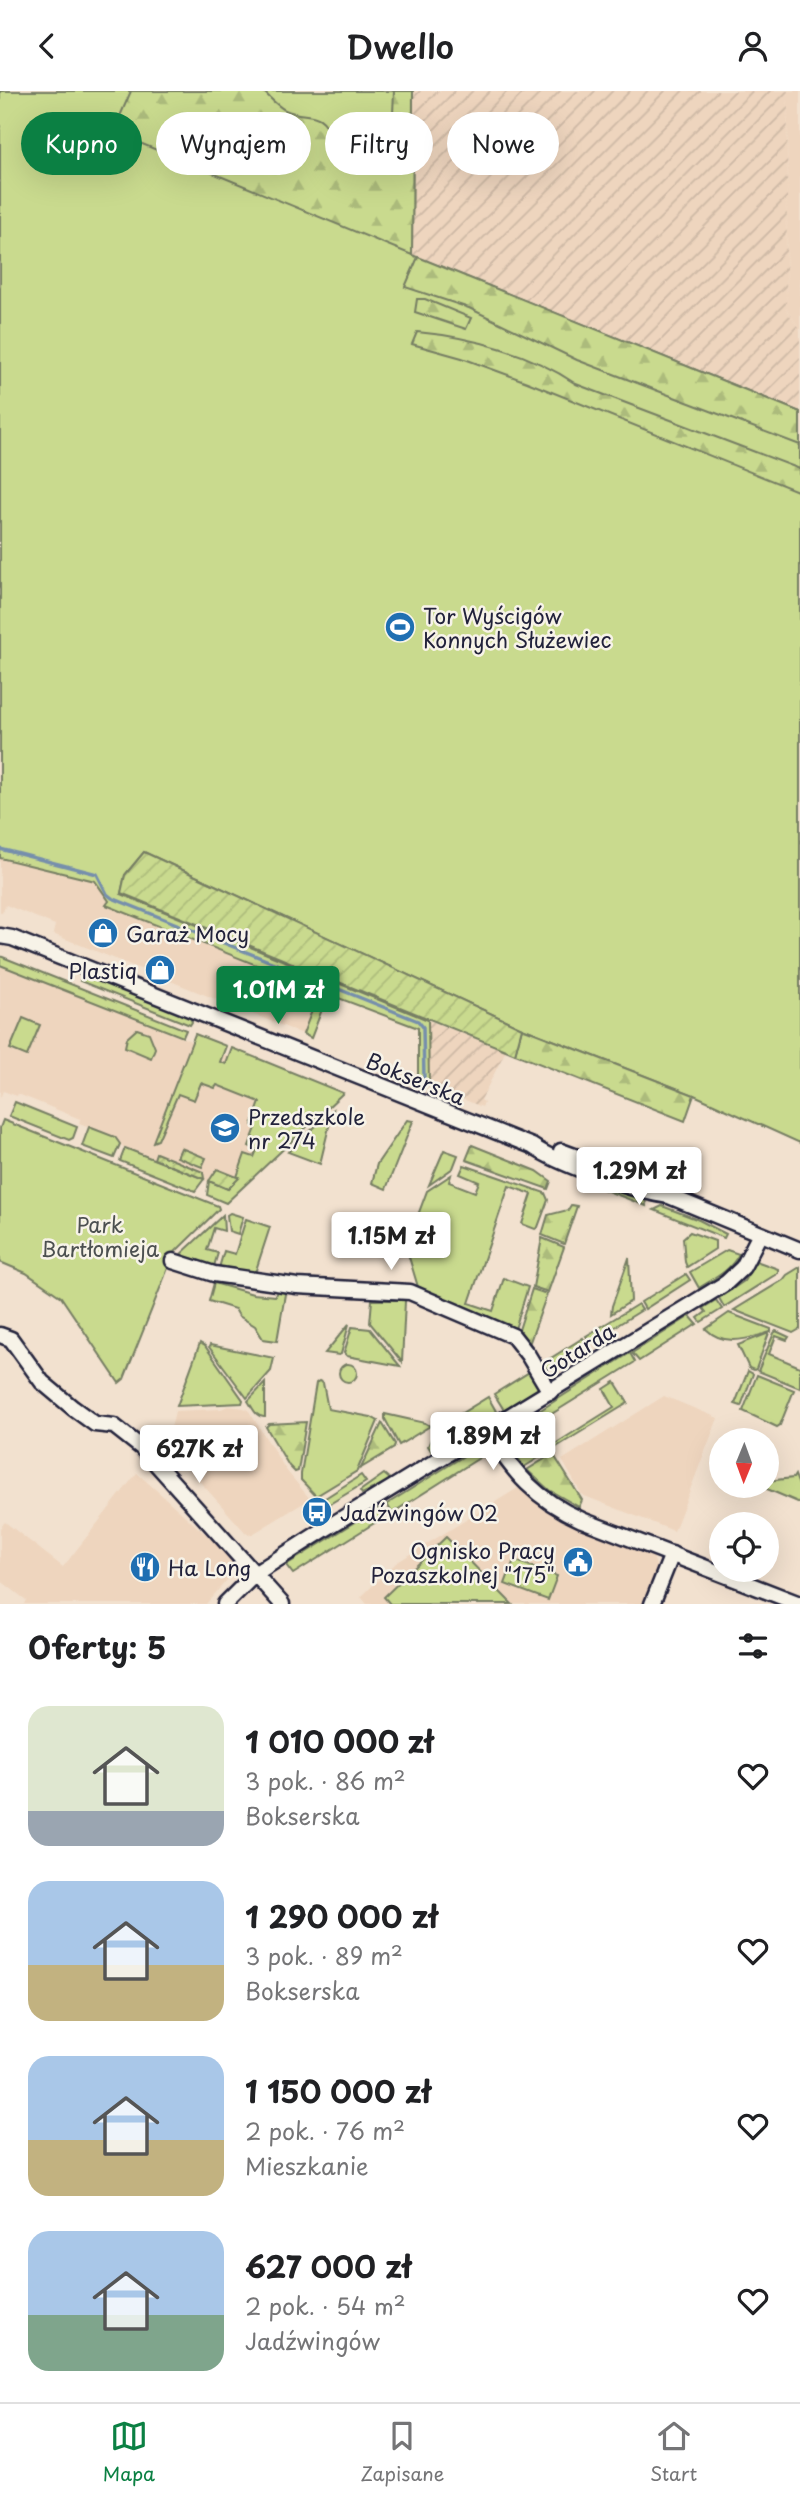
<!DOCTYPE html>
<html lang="pl">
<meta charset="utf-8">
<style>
body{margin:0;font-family:"Playpen Sans",sans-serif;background:#f6f6f6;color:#202124;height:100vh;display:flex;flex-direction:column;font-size:26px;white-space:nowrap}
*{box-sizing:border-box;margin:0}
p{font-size:23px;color:#757577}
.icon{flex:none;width:38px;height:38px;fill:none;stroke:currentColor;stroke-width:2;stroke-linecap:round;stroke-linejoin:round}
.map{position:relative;height:1513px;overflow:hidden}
.drawer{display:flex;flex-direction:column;background:#fff;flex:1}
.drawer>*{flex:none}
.top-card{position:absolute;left:21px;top:21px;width:760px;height:63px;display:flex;gap:14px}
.needle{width:46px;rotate:181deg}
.buttons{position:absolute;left:709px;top:1337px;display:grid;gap:14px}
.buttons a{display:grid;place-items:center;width:70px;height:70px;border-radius:50%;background:#fff;box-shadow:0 7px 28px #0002;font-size:35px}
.price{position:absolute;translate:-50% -60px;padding:0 16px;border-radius:7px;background:#fff;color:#222;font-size:23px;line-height:46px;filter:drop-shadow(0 2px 4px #0008)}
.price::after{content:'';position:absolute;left:50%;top:42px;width:21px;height:16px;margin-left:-10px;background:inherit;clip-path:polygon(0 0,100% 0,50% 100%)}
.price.active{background:#0b8043;color:#fff}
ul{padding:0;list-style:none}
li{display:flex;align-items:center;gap:21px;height:175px;padding:0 28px}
li span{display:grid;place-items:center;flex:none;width:196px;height:140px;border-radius:21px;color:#555}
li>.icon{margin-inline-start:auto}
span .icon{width:84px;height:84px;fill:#fffc;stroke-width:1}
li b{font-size:30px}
h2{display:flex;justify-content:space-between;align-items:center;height:84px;padding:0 28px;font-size:30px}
.chip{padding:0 24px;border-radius:32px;background:#fff;box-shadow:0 7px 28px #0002;font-size:24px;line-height:63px}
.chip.active{background:#0b8043;color:#fff}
header{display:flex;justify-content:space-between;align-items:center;height:91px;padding:0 28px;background:#fff;font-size:32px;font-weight:600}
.tabs{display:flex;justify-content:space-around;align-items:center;height:98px;border-top:2px solid #e0e0e0;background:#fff;font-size:19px;color:#757577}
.tabs a{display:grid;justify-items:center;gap:4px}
.tabs .active{color:#0b8043}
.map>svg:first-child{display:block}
.built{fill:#eed5be}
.industrial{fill:url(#industrial-furrows)}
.green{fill:#c9da8e;stroke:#767e64;stroke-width:2}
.forest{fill:url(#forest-firs);stroke:#767e64;stroke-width:2}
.garden{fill:url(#garden-furrows);stroke:#767e64;stroke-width:2}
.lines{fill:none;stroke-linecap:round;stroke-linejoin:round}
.stream{stroke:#768fac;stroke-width:3.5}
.minor-casing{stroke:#22223b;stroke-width:19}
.minor{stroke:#f7f3e8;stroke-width:14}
.labels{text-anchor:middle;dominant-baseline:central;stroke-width:5;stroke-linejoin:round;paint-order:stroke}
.poi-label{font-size:21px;fill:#22223b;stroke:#f7f3e8;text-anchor:start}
.street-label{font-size:21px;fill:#22223b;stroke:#f7f3e8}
.park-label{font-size:21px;fill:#4c5050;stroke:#f7f3e8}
</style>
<header><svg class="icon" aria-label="back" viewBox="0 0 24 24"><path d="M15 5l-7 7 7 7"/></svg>Dwello<svg class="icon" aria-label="person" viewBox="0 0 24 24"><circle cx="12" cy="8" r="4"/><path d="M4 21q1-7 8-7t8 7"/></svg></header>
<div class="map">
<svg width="800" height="1513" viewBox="0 0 800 1513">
<defs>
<pattern id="industrial-furrows" width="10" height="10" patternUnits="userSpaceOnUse" patternTransform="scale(1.75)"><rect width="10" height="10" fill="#eed5be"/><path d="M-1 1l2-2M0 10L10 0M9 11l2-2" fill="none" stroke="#ccb7a4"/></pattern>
<pattern id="forest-firs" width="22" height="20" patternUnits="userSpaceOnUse" patternTransform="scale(1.75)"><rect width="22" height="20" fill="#c9da8e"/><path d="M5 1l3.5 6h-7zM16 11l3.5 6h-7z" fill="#acbb7b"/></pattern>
<pattern id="garden-furrows" width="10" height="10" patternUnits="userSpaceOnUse" patternTransform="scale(1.75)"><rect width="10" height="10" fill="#c9da8e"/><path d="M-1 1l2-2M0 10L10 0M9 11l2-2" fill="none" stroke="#acbb7b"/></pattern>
</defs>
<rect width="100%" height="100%" fill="#f2e1cf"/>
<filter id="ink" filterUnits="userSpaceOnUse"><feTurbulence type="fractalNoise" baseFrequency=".0143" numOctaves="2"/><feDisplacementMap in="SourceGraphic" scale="14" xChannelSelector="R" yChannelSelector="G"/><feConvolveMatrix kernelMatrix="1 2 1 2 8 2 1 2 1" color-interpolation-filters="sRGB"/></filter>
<g filter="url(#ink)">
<g class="built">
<polygon points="788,0 800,0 800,239 786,218"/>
<polygon points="0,767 95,790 109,810 106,814 314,897 318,904 303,943 53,843 55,834 6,814 2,822 0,821"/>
<polygon points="0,874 316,1000 305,1023 228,1098 123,1056 115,1046 79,1033 80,1028 18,1003 17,1005 3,1000 0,1007"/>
<polygon points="664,1305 718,1327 674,1440 582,1404 562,1369"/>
<polygon points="228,1315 244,1317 249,1320 286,1379 310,1408 251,1444 246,1442 167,1354 175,1320 221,1318"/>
<polygon points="137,1382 240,1474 206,1513 24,1513 26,1509 0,1489 0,1437 5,1431 63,1476"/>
<polygon points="518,1397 544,1418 571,1432 653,1465 657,1478 643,1513 367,1513 361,1506 396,1472"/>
</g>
<g class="industrial">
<polygon points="413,0 788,0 786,218 800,239 800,321 412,164"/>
<polygon points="428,929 506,959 481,1009 484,1011 482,1016 429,994"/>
</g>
<g class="green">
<polygon points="0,0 413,0 412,164 800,321 800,1052 694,1004 522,937 144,761 125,784 121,803 428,929 429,994 418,990 418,937 328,903 311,947 303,943 318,904 314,897 106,814 109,810 95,790 0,767"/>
<polygon points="0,865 186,939 183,946 0,874"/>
<polygon points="83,882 189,924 192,931 190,934 80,890"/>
<polygon points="23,927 40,934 27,965 10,958"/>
<polygon points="137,938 149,942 155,957 151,967 125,956 127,947"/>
<polygon points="195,943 226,955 220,971 226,973 232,957 343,1002 226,1112 207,1104 209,1090 228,1098 239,1086 237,1086 245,1063 254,1066 257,1059 249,1055 256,1037 252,1034 260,1011 217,994 215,997 201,992 194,1009 178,1003 158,1049 153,1051"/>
<polygon points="15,1011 77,1036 73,1047 69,1049 9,1025"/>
<polygon points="333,1019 320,1073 288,1061"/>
<polygon points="3,1029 218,1115 219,1118 174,1162 124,1288 119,1292 61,1206 26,1182 0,1171 0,1037"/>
<polygon points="407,1029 413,1030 386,1098 372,1092 377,1073"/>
<polygon points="89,1036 115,1046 120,1053 114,1067 82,1055"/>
<polygon points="125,1057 204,1088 195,1100 120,1070"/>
<polygon points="444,1059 458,1064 453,1077 429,1094"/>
<polygon points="464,1074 545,1102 548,1109 538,1136 535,1138 522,1133 532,1103 509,1095 469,1212 493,1220 504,1187 528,1196 515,1238 418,1196 406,1156 427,1100 451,1084 449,1091 475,1101 479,1091 460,1083"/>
<polygon points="601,1089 645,1106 646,1115 600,1097"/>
<polygon points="662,1115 699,1129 726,1143 724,1147 654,1119"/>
<polygon points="230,1122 243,1126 238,1143 229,1140 227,1124"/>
<polygon points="380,1122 366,1159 353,1154 366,1123"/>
<polygon points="223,1124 224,1140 214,1137 207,1159 218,1162 214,1175 180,1164"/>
<polygon points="246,1128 270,1136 256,1179 253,1183 219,1177 224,1160 235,1163"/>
<polygon points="690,1141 715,1150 715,1158 687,1176 685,1171 683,1147"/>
<path d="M727,1159L739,1163C730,1180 715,1187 699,1197L690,1181Z"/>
<polygon points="629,1167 631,1210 611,1223 612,1215"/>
<polygon points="756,1170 778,1178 778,1182 724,1216 719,1207 744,1190"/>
<polygon points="800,1176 800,1238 793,1242 734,1219 783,1189 787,1184"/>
<polygon points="686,1183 690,1189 645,1218 641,1211"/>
<polygon points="214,1192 253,1203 275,1205 278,1197 283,1198 285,1203 277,1250 263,1248 255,1235 239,1225 235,1218 209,1210"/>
<polygon points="396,1203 403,1205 405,1210 402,1271 370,1232 372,1209 395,1209"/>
<polygon points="716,1209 722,1218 701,1231 698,1227 706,1221 703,1217"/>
<polygon points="638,1213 642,1219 590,1251 586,1245"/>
<path d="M729,1222L771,1238V1241C749,1247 725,1257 706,1238Z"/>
<polygon points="690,1225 697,1233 639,1270 632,1262"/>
<polygon points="349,1233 341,1263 339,1264 325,1262"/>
<polygon points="352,1236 370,1238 400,1275 347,1265 344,1262"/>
<polygon points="776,1240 789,1246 787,1249 776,1245 769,1263 800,1276 800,1297 758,1280 774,1242"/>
<polygon points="769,1242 756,1278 754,1279 749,1277 738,1254"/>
<polygon points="583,1247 587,1254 547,1278 543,1272"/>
<polygon points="200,1252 205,1255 243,1309 242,1312 177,1315"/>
<polygon points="210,1254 274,1267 271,1280 247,1307 209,1256"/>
<polygon points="630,1262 635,1271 521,1342 514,1336"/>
<polygon points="531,1280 541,1296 504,1319 494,1303"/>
<polygon points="748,1280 753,1283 741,1315 735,1313"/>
<polygon points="757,1284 794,1299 780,1334 777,1336 743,1320"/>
<polygon points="319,1290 323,1292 328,1318 371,1326 378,1330 357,1380 316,1405 301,1389 301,1383 316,1292"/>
<polygon points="615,1291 628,1312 524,1376 511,1356 530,1343 542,1361 614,1316 604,1298"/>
<path d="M265,1292V1326C256,1327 253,1317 248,1310Z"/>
<polygon points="488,1306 497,1322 433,1363 428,1355 436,1338"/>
<polygon points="385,1323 425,1332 430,1335 399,1354 385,1328"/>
<polygon points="485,1357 490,1359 487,1362 392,1422 387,1413 475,1358"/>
<polygon points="384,1383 391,1389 362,1403 360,1400"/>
<polygon points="361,1384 366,1391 323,1417 319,1411"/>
<polygon points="795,1384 800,1397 800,1412 760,1395 766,1395 767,1390 793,1387"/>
<polygon points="378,1417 384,1426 293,1483 286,1474"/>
<polygon points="446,1446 512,1513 390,1513 384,1506"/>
<polygon points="514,1469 557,1485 548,1509 505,1493"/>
</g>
<g class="forest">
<path d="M131,0H263C269,6 277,15 285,19C306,29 322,16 331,46L356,43L375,30L393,23L394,0H413L412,164L113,41Z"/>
<polygon points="418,166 800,321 800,354 577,269 469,217 405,196"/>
<polygon points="417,208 425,208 471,227 466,238 415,221"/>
<path d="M417,241C472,246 530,262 576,293L800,378V401L527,291L462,267L412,253Z"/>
<polygon points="522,937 694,1004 685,1030 515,963"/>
<polygon points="472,1054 537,1080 551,1090 548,1098 466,1069"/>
<polygon points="571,1114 577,1115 564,1153 542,1144 548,1124 568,1119"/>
<polygon points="542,1147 564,1156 548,1201 533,1196"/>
<polygon points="532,1198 547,1203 527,1259 517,1245"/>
<circle cx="348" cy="1282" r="9"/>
<polygon points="306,1331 298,1380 295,1381 289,1375 266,1336 269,1333"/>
<polygon points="382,1332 395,1353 394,1357 361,1377"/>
<polygon points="551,1364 555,1366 582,1409 579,1416 549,1399 527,1379"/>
</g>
<g class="garden">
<polygon points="144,761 522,937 515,963 121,802 125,784"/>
<polygon points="181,1057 206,1067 202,1076 177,1066"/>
<polygon points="156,1062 203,1081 204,1088 154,1068"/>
<polygon points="217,1078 237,1086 239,1087 228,1098 209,1090"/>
</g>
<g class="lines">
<polyline class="stream" points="0,758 97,783 107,803 112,807 418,930 423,936 424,988"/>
<g class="minor-casing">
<g id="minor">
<path d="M0,845L12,847L532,1055C558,1073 637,1101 669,1105L800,1159"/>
<polyline points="561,1060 650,1093"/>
<polyline points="173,1170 214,1183 297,1195 410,1201 513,1245 528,1264 550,1301"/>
<polyline points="0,1244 11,1248 42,1291 73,1317 95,1333 114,1335 142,1357 282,1513"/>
<path d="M487,1340C514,1382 535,1408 582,1429L800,1513"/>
<polyline points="225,1513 256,1482 325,1438 726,1192 743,1176 760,1143"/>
<polyline points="652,1513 672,1463"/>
</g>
</g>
<use href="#minor" class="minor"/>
</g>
</g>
<defs>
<g id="stadium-disc" transform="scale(1.575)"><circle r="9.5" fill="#1f6fb2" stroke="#f7f3e8"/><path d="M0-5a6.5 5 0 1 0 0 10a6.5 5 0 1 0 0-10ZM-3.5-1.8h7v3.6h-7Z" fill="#fff"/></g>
<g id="shop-disc" transform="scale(1.575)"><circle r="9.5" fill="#1f6fb2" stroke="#f7f3e8"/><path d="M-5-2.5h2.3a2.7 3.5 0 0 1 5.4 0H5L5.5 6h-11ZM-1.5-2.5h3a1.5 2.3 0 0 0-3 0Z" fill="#fff"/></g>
<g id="school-disc" transform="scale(1.575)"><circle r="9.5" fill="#1f6fb2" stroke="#f7f3e8"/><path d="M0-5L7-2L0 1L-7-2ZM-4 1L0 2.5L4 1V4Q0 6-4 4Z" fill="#fff"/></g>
<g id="bus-disc" transform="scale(1.575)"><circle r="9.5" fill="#1f6fb2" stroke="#f7f3e8"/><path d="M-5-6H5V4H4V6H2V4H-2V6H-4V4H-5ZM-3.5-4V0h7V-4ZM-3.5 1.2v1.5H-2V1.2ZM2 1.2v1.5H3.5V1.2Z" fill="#fff"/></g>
<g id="civic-disc" transform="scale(1.575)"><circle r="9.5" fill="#1f6fb2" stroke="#f7f3e8"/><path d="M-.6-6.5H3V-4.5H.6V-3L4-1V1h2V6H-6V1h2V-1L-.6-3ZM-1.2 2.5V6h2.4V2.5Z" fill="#fff"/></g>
<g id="restaurant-disc" transform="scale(1.575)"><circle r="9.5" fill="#1f6fb2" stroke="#f7f3e8"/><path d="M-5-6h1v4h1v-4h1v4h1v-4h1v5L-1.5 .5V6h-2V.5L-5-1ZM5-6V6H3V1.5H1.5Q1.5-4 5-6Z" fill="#fff"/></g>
</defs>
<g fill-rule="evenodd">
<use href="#stadium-disc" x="400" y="536"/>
<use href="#shop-disc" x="103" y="842"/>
<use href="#shop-disc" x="160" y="879"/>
<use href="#school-disc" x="225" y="1037"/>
<use href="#bus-disc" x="317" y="1421"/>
<use href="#civic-disc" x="578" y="1471"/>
<use href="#restaurant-disc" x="145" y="1476"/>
</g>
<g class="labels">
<g class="poi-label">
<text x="423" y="524">Tor Wyścigów<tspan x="423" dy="24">Konnych Służewiec</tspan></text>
<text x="126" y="842">Garaż Mocy</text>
<text x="137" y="879" text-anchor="end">Plastiq</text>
<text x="248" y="1025">Przedszkole<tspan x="248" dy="24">nr 274</tspan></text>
<text x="340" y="1421">Jadźwingów 02</text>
<text x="555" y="1459" text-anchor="end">Ognisko Pracy<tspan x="555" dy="24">Pozaszkolnej "175"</tspan></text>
<text x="168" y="1476">Ha Long</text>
</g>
<g class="street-label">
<text transform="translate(416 987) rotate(22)">Bokserska</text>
<text transform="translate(577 1259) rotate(-32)">Gotarda</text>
</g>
<g class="park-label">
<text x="100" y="1133">Park<tspan x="100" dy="24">Bartłomieja</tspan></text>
</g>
</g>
</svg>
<div class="buttons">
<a><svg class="needle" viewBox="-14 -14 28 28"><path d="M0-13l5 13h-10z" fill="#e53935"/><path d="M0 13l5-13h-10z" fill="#757577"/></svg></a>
<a><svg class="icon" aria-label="locate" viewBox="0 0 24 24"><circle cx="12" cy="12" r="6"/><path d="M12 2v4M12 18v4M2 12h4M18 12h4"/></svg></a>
</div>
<b class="price active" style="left:278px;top:935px">1.01M zł</b>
<b class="price" style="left:639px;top:1116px">1.29M zł</b>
<b class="price" style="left:391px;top:1181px">1.15M zł</b>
<b class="price" style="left:493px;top:1381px">1.89M zł</b>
<b class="price" style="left:199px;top:1394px">627K zł</b>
<div class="top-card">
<a class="chip active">Kupno</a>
<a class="chip">Wynajem</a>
<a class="chip">Filtry</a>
<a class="chip">Nowe</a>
</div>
</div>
<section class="drawer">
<h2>Oferty: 5<svg class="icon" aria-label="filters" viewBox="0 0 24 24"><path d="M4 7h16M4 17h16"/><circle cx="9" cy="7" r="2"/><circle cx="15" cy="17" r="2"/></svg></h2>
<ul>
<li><span style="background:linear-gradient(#dfe7d0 75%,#9aa5b1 0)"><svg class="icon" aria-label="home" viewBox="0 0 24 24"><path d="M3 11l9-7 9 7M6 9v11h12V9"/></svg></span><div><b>1 010 000 zł</b><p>3 pok. · 86 m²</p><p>Bokserska</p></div><svg class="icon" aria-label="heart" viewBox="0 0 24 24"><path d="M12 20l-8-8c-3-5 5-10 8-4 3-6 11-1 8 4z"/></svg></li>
<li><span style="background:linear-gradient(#a9c7e8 60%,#c2b280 0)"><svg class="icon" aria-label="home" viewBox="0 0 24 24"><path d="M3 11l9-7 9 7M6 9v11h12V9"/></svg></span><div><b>1 290 000 zł</b><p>3 pok. · 89 m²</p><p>Bokserska</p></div><svg class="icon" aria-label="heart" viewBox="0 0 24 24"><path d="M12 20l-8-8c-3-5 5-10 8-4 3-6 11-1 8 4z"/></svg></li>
<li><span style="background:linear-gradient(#a9c7e8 60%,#c2b280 0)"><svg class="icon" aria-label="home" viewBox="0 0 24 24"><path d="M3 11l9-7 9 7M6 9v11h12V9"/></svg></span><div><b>1 150 000 zł</b><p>2 pok. · 76 m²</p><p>Mieszkanie</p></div><svg class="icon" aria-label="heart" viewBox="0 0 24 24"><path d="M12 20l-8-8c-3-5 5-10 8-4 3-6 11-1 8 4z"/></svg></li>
<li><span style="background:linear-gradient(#a9c7e8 60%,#7fa58c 0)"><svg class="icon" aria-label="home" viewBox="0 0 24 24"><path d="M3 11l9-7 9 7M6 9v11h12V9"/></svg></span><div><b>627 000 zł</b><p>2 pok. · 54 m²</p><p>Jadźwingów</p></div><svg class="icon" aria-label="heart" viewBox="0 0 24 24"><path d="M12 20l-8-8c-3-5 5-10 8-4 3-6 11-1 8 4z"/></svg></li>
</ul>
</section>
<nav class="tabs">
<a class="active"><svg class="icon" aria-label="map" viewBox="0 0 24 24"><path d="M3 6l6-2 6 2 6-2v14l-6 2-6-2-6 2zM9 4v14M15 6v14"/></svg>Mapa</a>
<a><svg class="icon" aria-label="saved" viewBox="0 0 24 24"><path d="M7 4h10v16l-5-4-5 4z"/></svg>Zapisane</a>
<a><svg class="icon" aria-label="home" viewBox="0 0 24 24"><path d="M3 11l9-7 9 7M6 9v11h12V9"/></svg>Start</a>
</nav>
